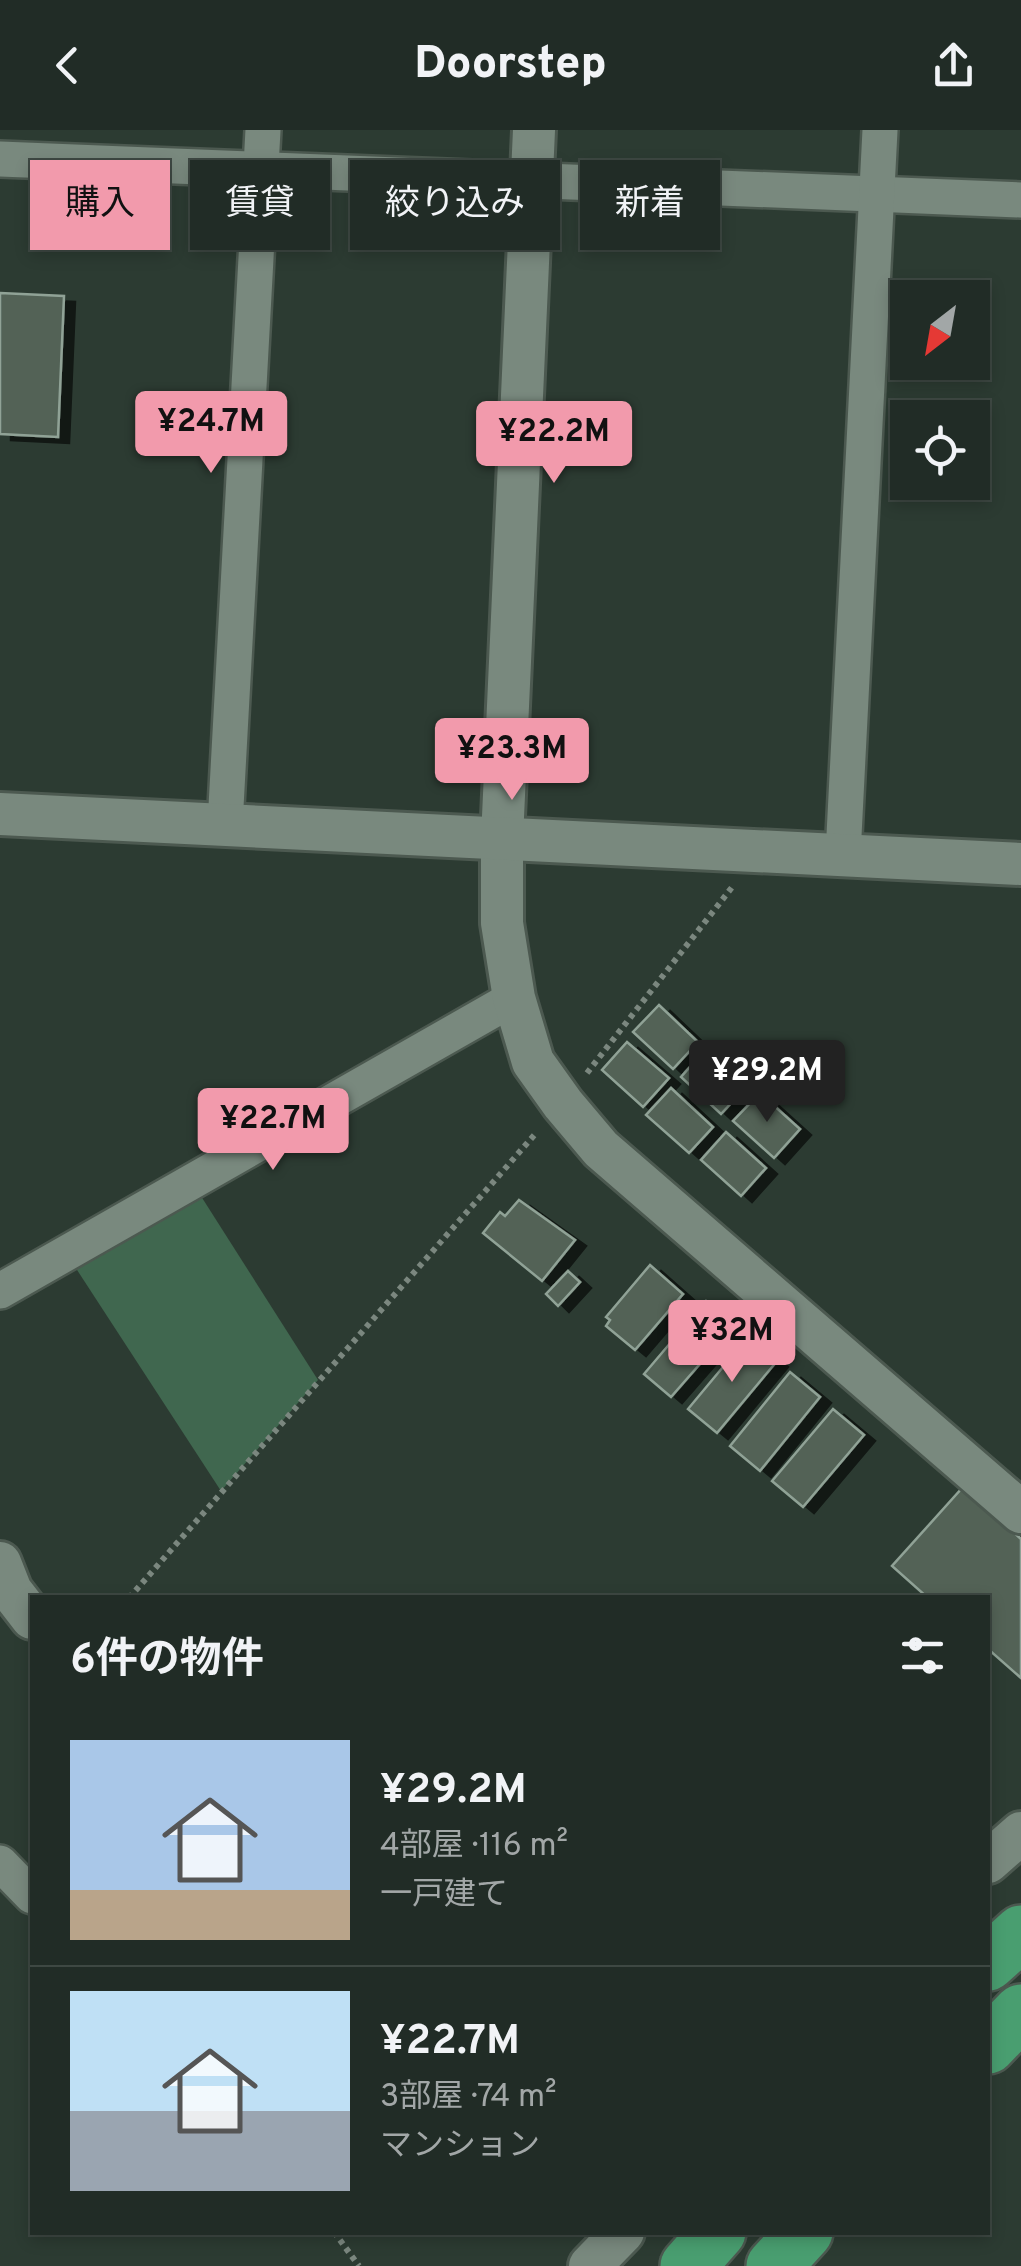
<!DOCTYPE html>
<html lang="ja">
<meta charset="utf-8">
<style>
body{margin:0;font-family:Overpass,"Noto Sans JP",sans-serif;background:#29342e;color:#f1f3f6;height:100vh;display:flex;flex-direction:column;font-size:38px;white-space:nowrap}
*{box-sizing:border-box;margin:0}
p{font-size:32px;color:#a2a7a7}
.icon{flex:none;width:55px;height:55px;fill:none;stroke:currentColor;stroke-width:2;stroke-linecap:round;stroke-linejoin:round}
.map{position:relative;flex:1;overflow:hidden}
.panel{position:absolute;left:30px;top:1465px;width:960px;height:640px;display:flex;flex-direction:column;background:#212c26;border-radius:0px;box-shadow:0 5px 15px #0003,0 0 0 2px #3e4843}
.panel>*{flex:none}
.banner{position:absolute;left:30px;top:30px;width:962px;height:90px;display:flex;gap:20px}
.needle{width:65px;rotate:211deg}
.controls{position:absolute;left:890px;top:150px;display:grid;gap:20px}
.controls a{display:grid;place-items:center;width:100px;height:100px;border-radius:0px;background:#212c26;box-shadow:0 5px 15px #0003,0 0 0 2px #3e4843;font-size:50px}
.price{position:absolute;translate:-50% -85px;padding:0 22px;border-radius:10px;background:#f29aac;color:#111;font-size:32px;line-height:65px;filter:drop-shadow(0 2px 5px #0008)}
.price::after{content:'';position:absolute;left:50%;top:60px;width:30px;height:22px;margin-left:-15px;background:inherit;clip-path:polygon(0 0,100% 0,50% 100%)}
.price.selected{background:#222;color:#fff}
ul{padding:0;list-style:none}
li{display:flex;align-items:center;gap:30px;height:250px;padding:0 40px}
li+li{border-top:2px solid #3e4843}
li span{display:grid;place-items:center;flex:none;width:280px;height:200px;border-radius:0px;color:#555}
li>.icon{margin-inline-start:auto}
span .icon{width:120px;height:120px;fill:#fffc;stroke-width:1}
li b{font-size:42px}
h2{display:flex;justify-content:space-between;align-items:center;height:120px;padding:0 40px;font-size:42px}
.chip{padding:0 35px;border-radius:0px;background:#212c26;box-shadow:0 5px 15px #0003,0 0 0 2px #3e4843;font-size:35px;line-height:90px}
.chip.selected{background:#f29aac;color:#111}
header{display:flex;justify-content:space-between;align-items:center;height:130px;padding:0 40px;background:#212c26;font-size:45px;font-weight:800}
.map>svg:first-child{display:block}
.green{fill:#40674f}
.building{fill:#526257;stroke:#90a296;stroke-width:2.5;filter:url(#shadow)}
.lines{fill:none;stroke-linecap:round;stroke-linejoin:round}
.minor-casing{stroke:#4c5950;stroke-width:40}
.tertiary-casing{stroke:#4c5950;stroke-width:48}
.trunk-casing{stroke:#4c5950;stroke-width:60}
.path{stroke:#7b877f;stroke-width:6;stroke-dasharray:5 5;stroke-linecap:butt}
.minor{stroke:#79897e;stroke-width:35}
.tertiary{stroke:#79897e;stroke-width:42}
.trunk{stroke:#499e70;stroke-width:55}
</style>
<header><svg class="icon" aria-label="back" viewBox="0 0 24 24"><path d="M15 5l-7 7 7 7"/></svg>Doorstep<svg class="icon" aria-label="share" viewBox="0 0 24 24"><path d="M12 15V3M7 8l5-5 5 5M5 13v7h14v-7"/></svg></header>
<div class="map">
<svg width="1021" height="2136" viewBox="0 0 1021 2136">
<defs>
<filter id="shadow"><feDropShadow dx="11" dy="6" stdDeviation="0" flood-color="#0009"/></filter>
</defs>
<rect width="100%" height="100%" fill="#2c3b32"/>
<polygon class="green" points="192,1052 318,1250 221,1361 66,1123"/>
<g class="building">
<polygon points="0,163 64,166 58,307 0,304"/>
<polygon points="659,875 698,912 673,939 633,902"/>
<polygon points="627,912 669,948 643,977 602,940"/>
<polygon points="706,919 747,956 721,984 681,947"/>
<polygon points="671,958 713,997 689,1023 646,985"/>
<polygon points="760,963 800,999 774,1028 733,991"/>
<polygon points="726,1002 766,1038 741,1066 701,1030"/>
<polygon points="519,1070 575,1110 542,1151 483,1103 500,1082 505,1086"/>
<polygon points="650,1135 683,1164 635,1220 606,1196 610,1190 606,1187"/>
<polygon points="568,1141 580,1152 558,1176 546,1164"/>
<polygon points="706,1171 734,1195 671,1267 644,1244"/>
<polygon points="748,1207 777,1231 717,1303 688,1279"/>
<polygon points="790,1242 820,1267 760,1341 730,1316"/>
<polygon points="833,1279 864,1305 803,1377 772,1351"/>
<polygon points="963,1357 1021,1409 1021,1548 988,1519 988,1468 928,1468 892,1436"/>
</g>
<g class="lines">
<g class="minor-casing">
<g id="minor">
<polyline points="0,29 1021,70"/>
<polyline points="225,695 263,0"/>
<polyline points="843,725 880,0"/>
<polyline points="0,1161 514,868"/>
<polyline points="0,1733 32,1766"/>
</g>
</g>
<g class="tertiary-casing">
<g id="tertiary">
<polyline points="534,0 502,709 502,793 514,868 533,932 563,974 601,1019 1021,1382"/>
<polyline points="0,684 1021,734"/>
<polyline points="0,1433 11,1461 32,1488"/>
<polyline points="988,1732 1021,1703"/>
<polyline points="590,2136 623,2102"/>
</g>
</g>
<g class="trunk-casing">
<g id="trunk">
<polyline points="988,1833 1021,1803"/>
<polyline points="988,1916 1021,1882"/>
<polyline points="688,2136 718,2102"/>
<polyline points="774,2136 805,2102"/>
</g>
</g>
<g class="path">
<polyline points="587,943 733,756"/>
<polyline points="129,1468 537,1002"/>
<polyline points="334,2102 359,2136"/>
</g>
<use href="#minor" class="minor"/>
<use href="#tertiary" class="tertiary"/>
<use href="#trunk" class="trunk"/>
</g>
</svg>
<div class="controls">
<a><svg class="needle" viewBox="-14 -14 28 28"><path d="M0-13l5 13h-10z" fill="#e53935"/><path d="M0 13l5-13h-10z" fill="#a2a7a7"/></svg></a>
<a><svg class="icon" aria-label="locate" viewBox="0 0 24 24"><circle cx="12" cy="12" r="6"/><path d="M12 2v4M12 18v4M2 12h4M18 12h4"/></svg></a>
</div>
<b class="price" style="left:211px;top:346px">¥24.7M</b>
<b class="price" style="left:554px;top:356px">¥22.2M</b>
<b class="price" style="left:512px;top:673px">¥23.3M</b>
<b class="price selected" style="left:767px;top:995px">¥29.2M</b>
<b class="price" style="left:273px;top:1043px">¥22.7M</b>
<b class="price" style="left:732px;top:1255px">¥32M</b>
<div class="banner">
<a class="chip selected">購入</a>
<a class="chip">賃貸</a>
<a class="chip">絞り込み</a>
<a class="chip">新着</a>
</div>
<section class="panel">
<h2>6件の物件<svg class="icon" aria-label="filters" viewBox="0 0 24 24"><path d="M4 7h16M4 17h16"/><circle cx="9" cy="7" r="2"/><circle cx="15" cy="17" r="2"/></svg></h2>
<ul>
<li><span style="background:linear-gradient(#a9c7e8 75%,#b9a48a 0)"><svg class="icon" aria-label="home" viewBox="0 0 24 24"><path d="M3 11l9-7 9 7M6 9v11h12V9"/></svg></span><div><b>¥29.2M</b><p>4部屋 · 116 m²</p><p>一戸建て</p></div></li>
<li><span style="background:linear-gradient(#bfe0f5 60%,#9aa5b1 0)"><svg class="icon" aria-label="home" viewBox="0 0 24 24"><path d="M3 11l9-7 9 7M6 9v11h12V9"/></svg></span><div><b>¥22.7M</b><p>3部屋 · 74 m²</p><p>マンション</p></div></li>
</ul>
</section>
</div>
